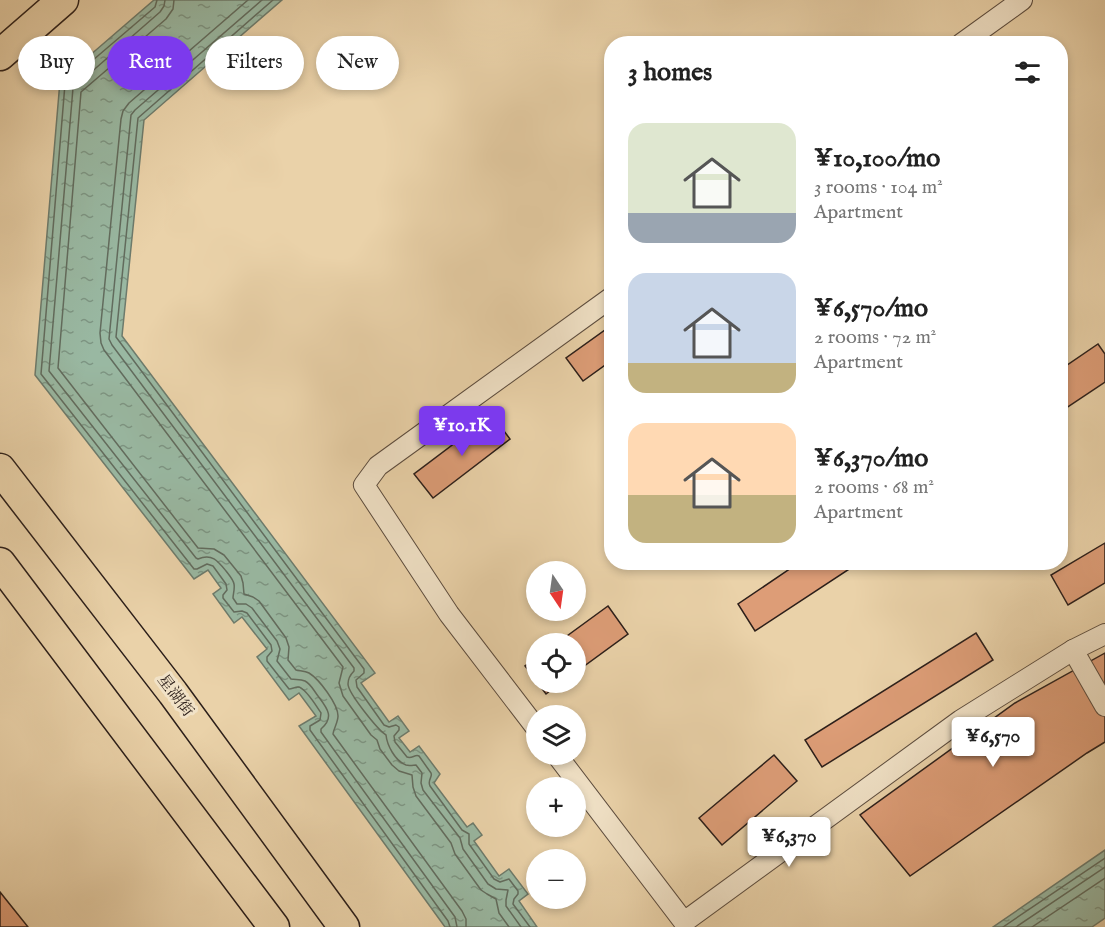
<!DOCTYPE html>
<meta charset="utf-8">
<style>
body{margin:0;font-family:"IM FELL English","Noto Serif SC",serif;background:#f6f6f6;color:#222;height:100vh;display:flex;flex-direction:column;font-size:22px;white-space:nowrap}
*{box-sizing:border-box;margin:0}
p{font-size:20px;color:#767676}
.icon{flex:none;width:33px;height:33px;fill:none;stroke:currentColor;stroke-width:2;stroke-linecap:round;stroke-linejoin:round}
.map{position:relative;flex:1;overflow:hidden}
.drawer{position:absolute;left:604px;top:36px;width:464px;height:534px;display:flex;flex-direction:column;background:#fff;border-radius:24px;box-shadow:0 3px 9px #0003}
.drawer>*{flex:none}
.top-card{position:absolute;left:18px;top:36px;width:496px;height:54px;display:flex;gap:12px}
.needle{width:39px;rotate:167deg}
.controls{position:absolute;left:526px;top:561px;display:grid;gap:12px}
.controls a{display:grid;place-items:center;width:60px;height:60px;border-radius:50%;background:#fff;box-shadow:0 3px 9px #0003;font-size:30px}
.price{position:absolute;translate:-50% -51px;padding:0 14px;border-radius:6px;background:#fff;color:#222;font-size:20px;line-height:39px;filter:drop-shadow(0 2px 3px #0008)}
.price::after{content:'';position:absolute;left:50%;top:36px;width:18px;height:14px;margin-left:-9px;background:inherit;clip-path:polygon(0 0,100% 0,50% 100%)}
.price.selected{background:#7c3aed;color:#fff}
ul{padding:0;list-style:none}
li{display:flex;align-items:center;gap:18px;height:150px;padding:0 24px}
li span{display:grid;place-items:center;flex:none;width:168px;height:120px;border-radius:18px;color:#555}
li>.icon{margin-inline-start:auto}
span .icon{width:72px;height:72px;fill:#fffc;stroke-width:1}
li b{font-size:26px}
h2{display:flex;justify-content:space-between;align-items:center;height:72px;padding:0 24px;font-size:26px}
.pill{padding:0 21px;border-radius:27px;background:#fff;box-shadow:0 3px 9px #0003;font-size:21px;line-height:54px}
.pill.selected{background:#7c3aed;color:#fff}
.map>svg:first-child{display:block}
.water{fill:url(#water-ripples);stroke:#6d7b6c;stroke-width:1.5}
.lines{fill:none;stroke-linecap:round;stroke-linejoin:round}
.shore{stroke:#626c5e;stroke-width:1.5}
.building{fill:#dd9d77;stroke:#2c1f1a;stroke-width:1.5}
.street-casing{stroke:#5c4c3e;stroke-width:22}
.primary-casing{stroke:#2c1f1a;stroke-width:33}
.street{stroke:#f1e2c7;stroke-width:20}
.primary{stroke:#ead2a9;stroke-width:30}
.labels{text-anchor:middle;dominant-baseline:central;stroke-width:6;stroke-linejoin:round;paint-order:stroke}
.street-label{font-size:16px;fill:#2c1f1a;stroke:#f1e2c7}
</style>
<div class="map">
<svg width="1105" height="927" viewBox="0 0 1105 927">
<defs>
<pattern id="water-ripples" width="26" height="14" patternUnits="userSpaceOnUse" patternTransform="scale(1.5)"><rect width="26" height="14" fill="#99b8a2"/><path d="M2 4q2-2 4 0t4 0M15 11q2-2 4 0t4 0" fill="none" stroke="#7d9583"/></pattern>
</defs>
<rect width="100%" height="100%" fill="#ead2a9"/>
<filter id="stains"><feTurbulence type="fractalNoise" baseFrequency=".00333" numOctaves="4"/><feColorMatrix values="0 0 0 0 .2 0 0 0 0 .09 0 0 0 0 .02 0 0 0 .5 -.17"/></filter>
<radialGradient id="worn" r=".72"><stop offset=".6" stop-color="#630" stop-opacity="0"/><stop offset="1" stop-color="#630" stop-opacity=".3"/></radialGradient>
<g class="water">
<polygon points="154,0 282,0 144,120 122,336 375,673 361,683 389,722 398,716 409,731 399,738 410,752 419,746 440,774 434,783 467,827 473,823 482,835 474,841 499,876 509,869 528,894 519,901 537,927 445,927 299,726 316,716 299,693 289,700 257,657 267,649 242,617 234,623 213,594 221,588 208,570 194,579 35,375 60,81"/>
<polygon points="1105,850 1105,918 1092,927 993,927"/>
</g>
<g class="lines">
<g class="shore">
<path d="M157,0L155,7L65,84L41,374L194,569H197L207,564L213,566L226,584L227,590L223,595V598L234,612L242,611L247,613L271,645L272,651L267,657V661L289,689C292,689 295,687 298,687C305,687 317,707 321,713L320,720L310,726V730L448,921L450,927"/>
<path d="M165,0L164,6L160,12L73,88L49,371L196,558L198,559C212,553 218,561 226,571C229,575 233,579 234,584C235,589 233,594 233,598L237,604H246L252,608L277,641L280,649L277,661L291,679C295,680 300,679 305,681C311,684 314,691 318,696C327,708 335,717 321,729V732L455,917L457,927"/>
<path d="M174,0L173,9L166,19L81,92L58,368L198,548L214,549L224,555L241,576L243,583L244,594L253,597L259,601L286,638L289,647L288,660L296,670C300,671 305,671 309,673C319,679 338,704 338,716C338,722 334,728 333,734L462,911L466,919V927"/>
<polyline points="248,0 129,103 123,111 121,119 100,333 101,343 104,350 343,667 339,683 343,696 371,735 377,740 380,749 392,765 399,771 412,775 413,787 416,796 451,843 455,854 481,890 487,894 496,899 499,913 509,927"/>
<path d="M262,0L135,110L131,115L109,339L112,345L354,668V671C351,674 348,678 348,684C348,693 378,730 386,735C387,745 395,761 406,765C409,766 414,765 416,765L422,773L421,783L423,790L460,838L463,849L488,884L496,889L508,890L506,900V906L521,927"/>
<path d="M273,0L138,118L116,337L364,669V673L356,680L357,687L384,725L389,727L396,725L399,727V730L394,736L395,742L407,757C412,759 415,754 419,756L431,773C433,777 427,780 430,786L462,830L469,834V844L494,879L500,882L509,879L518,891V894L514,899L513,904L530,927"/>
<polyline points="1003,927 1105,858"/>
<polyline points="1016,927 1105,867"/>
<polyline points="1032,927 1105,878"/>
</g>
</g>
<g class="building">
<polygon points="612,325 612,360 583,381 566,358"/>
<polygon points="1098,344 1105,354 1105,382 1060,412 1060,370"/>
<polygon points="492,415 510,439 433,498 414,474"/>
<polygon points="1105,543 1105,583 1068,605 1051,575"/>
<polygon points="800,562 860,562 755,631 738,604"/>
<polygon points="608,606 628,634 576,672 576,644 556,644"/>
<polygon points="976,633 993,660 822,767 805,740"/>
<polygon points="1105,653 1105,742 1087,753 910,876 860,815 1015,703"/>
<polygon points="537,657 537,682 525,666"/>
<polygon points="537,682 561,682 546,694"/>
<polygon points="774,755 797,781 722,845 699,818"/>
<polygon points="0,892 28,927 0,927"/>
</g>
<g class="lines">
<g class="street-casing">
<g id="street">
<polyline points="961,44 1022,0"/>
<polyline points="1073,650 1105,706"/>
<polyline points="537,729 449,614 364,485 378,466 612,297"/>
<polyline points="556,754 684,922 961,720 1073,650 1105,634"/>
</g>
</g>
<g class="primary-casing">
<g id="primary">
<polyline points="0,55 63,0"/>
<polyline points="0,469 173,693 344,927"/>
<polyline points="0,563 274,927"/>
</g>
</g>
<use href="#street" class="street"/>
<use href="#primary" class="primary"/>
</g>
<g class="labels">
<g class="street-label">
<text transform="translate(175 696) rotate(53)">星湖街</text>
</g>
</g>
<rect width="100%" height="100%" filter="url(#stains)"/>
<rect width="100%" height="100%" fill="url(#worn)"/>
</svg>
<div class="controls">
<a><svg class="needle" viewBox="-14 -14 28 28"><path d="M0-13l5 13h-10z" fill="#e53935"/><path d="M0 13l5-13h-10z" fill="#767676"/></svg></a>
<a><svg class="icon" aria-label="locate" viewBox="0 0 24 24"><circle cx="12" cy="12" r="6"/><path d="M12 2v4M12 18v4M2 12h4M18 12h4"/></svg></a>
<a><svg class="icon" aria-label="layers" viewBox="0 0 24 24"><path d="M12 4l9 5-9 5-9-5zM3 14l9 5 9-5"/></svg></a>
<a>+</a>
<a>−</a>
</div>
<b class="price selected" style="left:462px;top:457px">¥10.1K</b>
<b class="price" style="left:993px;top:768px">¥6,570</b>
<b class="price" style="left:789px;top:868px">¥6,370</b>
<div class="top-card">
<a class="pill">Buy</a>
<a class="pill selected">Rent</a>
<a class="pill">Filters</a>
<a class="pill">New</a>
</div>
<section class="drawer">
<h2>3 homes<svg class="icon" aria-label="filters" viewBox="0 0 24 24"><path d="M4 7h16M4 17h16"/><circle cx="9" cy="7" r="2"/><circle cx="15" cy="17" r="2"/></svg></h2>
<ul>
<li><span style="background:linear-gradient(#dfe7d0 75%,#9aa5b1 0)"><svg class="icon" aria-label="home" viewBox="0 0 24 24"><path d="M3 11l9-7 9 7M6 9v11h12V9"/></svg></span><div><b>¥10,100/mo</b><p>3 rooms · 104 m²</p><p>Apartment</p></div></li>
<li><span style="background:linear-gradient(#c9d6e8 75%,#c2b280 0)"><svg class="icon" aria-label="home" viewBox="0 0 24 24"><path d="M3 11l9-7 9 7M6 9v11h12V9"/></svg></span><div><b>¥6,570/mo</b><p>2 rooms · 72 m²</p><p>Apartment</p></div></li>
<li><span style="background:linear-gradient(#ffd9b3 60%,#c2b280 0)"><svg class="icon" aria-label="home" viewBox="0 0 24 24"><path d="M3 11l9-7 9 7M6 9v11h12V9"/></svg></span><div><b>¥6,370/mo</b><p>2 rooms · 68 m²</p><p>Apartment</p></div></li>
</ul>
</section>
</div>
